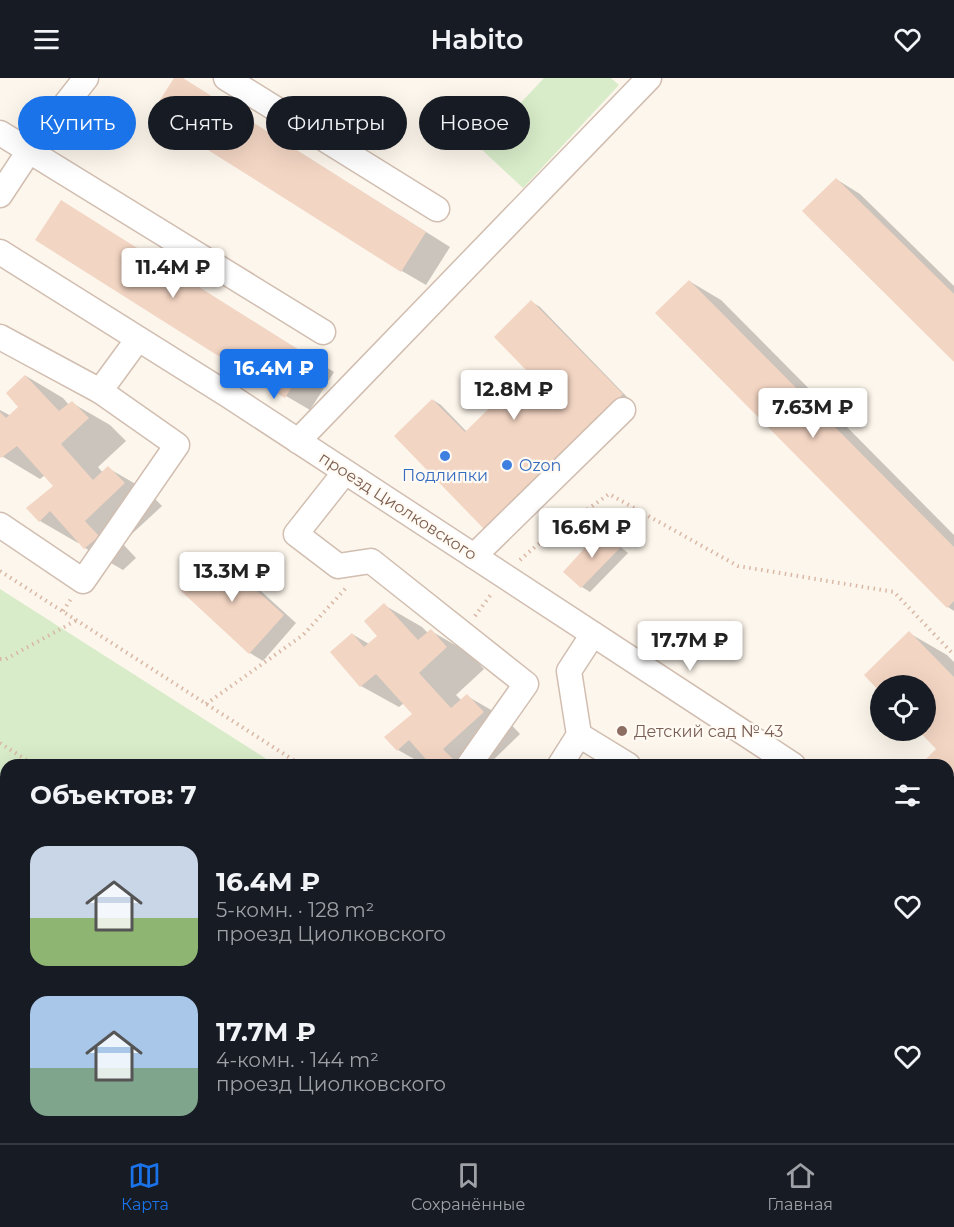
<!DOCTYPE html>
<html lang="ru">
<meta charset="utf-8">
<style>
body{margin:0;font-family:Montserrat,sans-serif;background:#20242c;color:#f1f3f6;height:100vh;display:flex;flex-direction:column;font-size:22px;white-space:nowrap}
*{box-sizing:border-box;margin:0}
p{font-size:20px;color:#9ea1a6}
.icon{flex:none;width:33px;height:33px;fill:none;stroke:currentColor;stroke-width:2;stroke-linecap:round;stroke-linejoin:round}
.map{position:relative;flex:1;overflow:hidden}
.details{position:absolute;left:0px;top:681px;width:954px;height:384px;display:flex;flex-direction:column;background:#171b24;border-radius:18px 18px 0 0;box-shadow:0 6px 24px #0002}
.details>*{flex:none}
.hud{position:absolute;left:18px;top:18px;width:600px;height:54px;display:flex;gap:12px}
.controls{position:absolute;left:870px;top:597px;display:grid;gap:12px}
.controls a{display:grid;place-items:center;width:66px;height:66px;border-radius:50%;background:#171b24;box-shadow:0 6px 24px #0002;font-size:30px}
.price{position:absolute;translate:-50% -51px;padding:0 14px;border-radius:6px;background:#fff;color:#222;font-size:20px;line-height:39px;filter:drop-shadow(0 2px 3px #0008)}
.price::after{content:'';position:absolute;left:50%;top:36px;width:18px;height:14px;margin-left:-9px;background:inherit;clip-path:polygon(0 0,100% 0,50% 100%)}
.price.selected{background:#1a73e8;color:#fff}
ul{padding:0;list-style:none}
li{display:flex;align-items:center;gap:18px;height:150px;padding:0 30px}
li span{display:grid;place-items:center;flex:none;width:168px;height:120px;border-radius:18px;color:#555}
li>.icon{margin-inline-start:auto}
span .icon{width:72px;height:72px;fill:#fffc;stroke-width:1}
li b{font-size:26px}
h2{display:flex;justify-content:space-between;align-items:center;height:72px;padding:0 30px;font-size:26px}
.pill{padding:0 21px;border-radius:27px;background:#171b24;box-shadow:0 6px 24px #0002;font-size:21px;line-height:54px}
.pill.selected{background:#1a73e8;color:#fff}
header{display:flex;justify-content:space-between;align-items:center;height:78px;padding:0 30px;background:#171b24;font-size:27px;font-weight:600}
.dock{display:flex;justify-content:space-around;align-items:center;height:84px;border-top:2px solid #363941;background:#171b24;font-size:16px;color:#9ea1a6}
.dock a{display:grid;justify-items:center;gap:3px}
.dock .selected{color:#1a73e8}
.map>svg:first-child{display:block}
.green{fill:#d8ecc9}
.shadow{fill:#0003}
.building{fill:#f3d5c3}
.lines{fill:none;stroke-linecap:round;stroke-linejoin:round}
.minor-casing{stroke:#d1beb0;stroke-width:27}
.major-casing{stroke:#dad1cd;stroke-width:33}
.path{stroke:#d9b8a5;stroke-width:4;stroke-dasharray:1.5 4.5;stroke-linecap:butt}
.minor{stroke:#fff;stroke-width:24}
.major{stroke:#fbd9a5;stroke-width:30}
.shop-dot{fill:#3f7fe0;stroke:#fffaf3;stroke-width:2}
.education-dot{fill:#8d6e63;stroke:#fffaf3;stroke-width:2}
.labels{text-anchor:middle;dominant-baseline:central;stroke-width:4.5;stroke-linejoin:round;paint-order:stroke}
.shop-label{font-size:16px;fill:#366cbe;stroke:#fffaf3;text-anchor:start}
.street-label{font-size:16px;fill:#7a5c4d;stroke:#fffaf3}
.education-label{font-size:16px;fill:#785e54;stroke:#fffaf3;text-anchor:start}
</style>
<header><svg class="icon" aria-label="menu" viewBox="0 0 24 24"><path d="M4 6h16M4 12h16M4 18h16"/></svg>Habito<svg class="icon" aria-label="heart" viewBox="0 0 24 24"><path d="M12 20l-8-8c-3-5 5-10 8-4 3-6 11-1 8 4z"/></svg></header>
<div class="map">
<svg width="954" height="1065" viewBox="0 0 954 1065">
<rect width="100%" height="100%" fill="#fdf6ec"/>
<g class="green">
<polygon points="544,0 611,0 619,7 523,110 479,69"/>
<polygon points="0,511 276,687 6,687 6,891 0,887"/>
<polygon points="271,1059 825,1059 821,1065 281,1065"/>
</g>
<g class="shadow">
<polygon points="176,0 181,0 201,12 450,169 426,207 402,193"/>
<polygon points="836,101 860,116 954,208 954,282"/>
<polygon points="62,124 334,294 310,332 286,318"/>
<polygon points="689,203 721,222 954,457 954,533 948,529 657,236"/>
<polygon points="532,224 540,229 630,322 493,455 485,450 433,322 441,327 467,354 530,293"/>
<polygon points="26,298 63,320 69,327 72,325 110,347 126,363 98,389 103,395 108,390 146,412 162,428 122,465 136,480 123,492 85,470 79,464 78,465 40,443 55,408 45,397 40,401 0,377 0,332 11,338 20,330"/>
<polygon points="602,454 628,475 590,514 582,509"/>
<polygon points="216,477 229,484 296,545 263,583 250,575 184,513"/>
<polygon points="384,527 422,549 428,555 431,553 469,575 484,591 456,617 462,623 467,618 505,640 520,656 488,687 425,687 398,672 414,637 404,625 399,629 361,608 352,556 369,566 379,558"/>
<polygon points="909,555 947,577 954,584 954,734 948,728 948,687 922,687 938,671 926,652 926,608 880,608 880,612 866,597"/>
<polygon points="37,1060 41,1062 45,1065 34,1065"/>
</g>
<g class="building">
<polygon points="174,0 183,0 426,154 401,194 151,36"/>
<polygon points="836,100 954,216 954,284 802,133"/>
<polygon points="61,122 310,279 285,320 35,162"/>
<polygon points="689,202 954,469 954,523 947,530 655,235"/>
<polygon points="531,222 623,316 484,451 394,358 432,321 465,354 527,293 494,259"/>
<polygon points="25,297 59,333 72,323 89,340 61,366 93,402 108,388 125,405 85,443 99,458 84,471 50,433 39,444 26,430 53,408 17,368 1,380 0,379 0,334 6,340 18,329 6,315"/>
<polygon points="601,452 621,469 581,510 563,494"/>
<polygon points="215,475 284,537 249,576 181,513"/>
<polygon points="384,525 418,562 431,551 447,569 419,595 451,630 467,616 484,634 443,671 459,687 431,687 409,662 397,673 384,659 412,636 376,596 360,609 330,574 352,555 364,569 377,558 364,543"/>
<polygon points="909,553 954,599 954,736 948,730 948,687 920,687 936,671 918,652 926,652 926,608 880,608 880,614 864,597"/>
<polygon points="0,934 6,938 6,1004 0,1000"/>
<polygon points="91,1059 194,1059 204,1065 100,1065"/>
</g>
<g class="lines">
<g class="minor-casing">
<g id="minor">
<polyline points="226,0 437,131"/>
<polyline points="0,55 323,254"/>
<polyline points="0,117 29,73 86,0"/>
<polyline points="0,174 228,317 793,687"/>
<polyline points="0,259 100,313 177,367 83,503 0,447"/>
<polyline points="100,313 138,261"/>
<polyline points="298,363 649,0"/>
<polyline points="345,394 296,456 338,488 371,483 526,606 469,687"/>
<polyline points="474,478 623,332"/>
<polyline points="579,657 628,687"/>
<polyline points="560,687 579,657 569,593 593,556"/>
<polyline points="948,789 954,792"/>
<polyline points="948,956 954,964"/>
</g>
</g>
<g class="major-casing">
<g id="major">
<polyline points="948,929 954,920"/>
<polyline points="948,1032 954,1026"/>
<polyline points="862,1065 864,1059"/>
<polyline points="911,1065 919,1059"/>
</g>
</g>
<g class="path">
<polyline points="520,482 536,468 609,416 738,488 894,514 954,577"/>
<polyline points="0,493 301,687"/>
<polyline points="63,533 71,521"/>
<polyline points="475,538 492,515"/>
<polyline points="0,581 6,581 77,542"/>
<polyline points="206,626 303,557 346,510"/>
<polyline points="0,665 34,687"/>
<polyline points="948,870 954,860"/>
<polyline points="0,916 6,920"/>
<polyline points="225,1059 235,1065"/>
<polyline points="266,1059 269,1065"/>
<polyline points="558,1059 560,1065"/>
<polyline points="674,1065 675,1059"/>
<polyline points="696,1065 701,1059"/>
<polyline points="831,1065 834,1059"/>
</g>
<use href="#minor" class="minor"/>
<use href="#major" class="major"/>
</g>
<g class="shop-dot">
<circle cx="445" cy="378" r="6"/>
<circle cx="507" cy="387" r="6"/>
</g>
<circle class="education-dot" cx="622" cy="653" r="6"/>
<g class="labels">
<g class="shop-label">
<text x="519" y="387">Ozon</text>
<text x="445" y="397" text-anchor="middle">Подлипки</text>
</g>
<g class="street-label">
<text transform="translate(398 428) rotate(33)">проезд Циолковского</text>
</g>
<g class="education-label">
<text x="634" y="653">Детский сад № 43</text>
</g>
</g>
</svg>
<div class="controls">
<a><svg class="icon" aria-label="locate" viewBox="0 0 24 24"><circle cx="12" cy="12" r="6"/><path d="M12 2v4M12 18v4M2 12h4M18 12h4"/></svg></a>
</div>
<b class="price" style="left:173px;top:221px">11.4M ₽</b>
<b class="price selected" style="left:274px;top:322px">16.4M ₽</b>
<b class="price" style="left:514px;top:343px">12.8M ₽</b>
<b class="price" style="left:813px;top:361px">7.63M ₽</b>
<b class="price" style="left:592px;top:481px">16.6M ₽</b>
<b class="price" style="left:232px;top:525px">13.3M ₽</b>
<b class="price" style="left:690px;top:594px">17.7M ₽</b>
<div class="hud">
<a class="pill selected">Купить</a>
<a class="pill">Снять</a>
<a class="pill">Фильтры</a>
<a class="pill">Новое</a>
</div>
<section class="details">
<h2>Объектов: 7<svg class="icon" aria-label="filters" viewBox="0 0 24 24"><path d="M4 7h16M4 17h16"/><circle cx="9" cy="7" r="2"/><circle cx="15" cy="17" r="2"/></svg></h2>
<ul>
<li><span style="background:linear-gradient(#c9d6e8 60%,#8fb573 0)"><svg class="icon" aria-label="home" viewBox="0 0 24 24"><path d="M3 11l9-7 9 7M6 9v11h12V9"/></svg></span><div><b>16.4M ₽</b><p>5-комн. · 128 m²</p><p>проезд Циолковского</p></div><svg class="icon" aria-label="heart" viewBox="0 0 24 24"><path d="M12 20l-8-8c-3-5 5-10 8-4 3-6 11-1 8 4z"/></svg></li>
<li><span style="background:linear-gradient(#a9c7e8 60%,#7fa58c 0)"><svg class="icon" aria-label="home" viewBox="0 0 24 24"><path d="M3 11l9-7 9 7M6 9v11h12V9"/></svg></span><div><b>17.7M ₽</b><p>4-комн. · 144 m²</p><p>проезд Циолковского</p></div><svg class="icon" aria-label="heart" viewBox="0 0 24 24"><path d="M12 20l-8-8c-3-5 5-10 8-4 3-6 11-1 8 4z"/></svg></li>
</ul>
</section>
</div>
<nav class="dock">
<a class="selected"><svg class="icon" aria-label="map" viewBox="0 0 24 24"><path d="M3 6l6-2 6 2 6-2v14l-6 2-6-2-6 2zM9 4v14M15 6v14"/></svg>Карта</a>
<a><svg class="icon" aria-label="saved" viewBox="0 0 24 24"><path d="M7 4h10v16l-5-4-5 4z"/></svg>Сохранённые</a>
<a><svg class="icon" aria-label="home" viewBox="0 0 24 24"><path d="M3 11l9-7 9 7M6 9v11h12V9"/></svg>Главная</a>
</nav>
